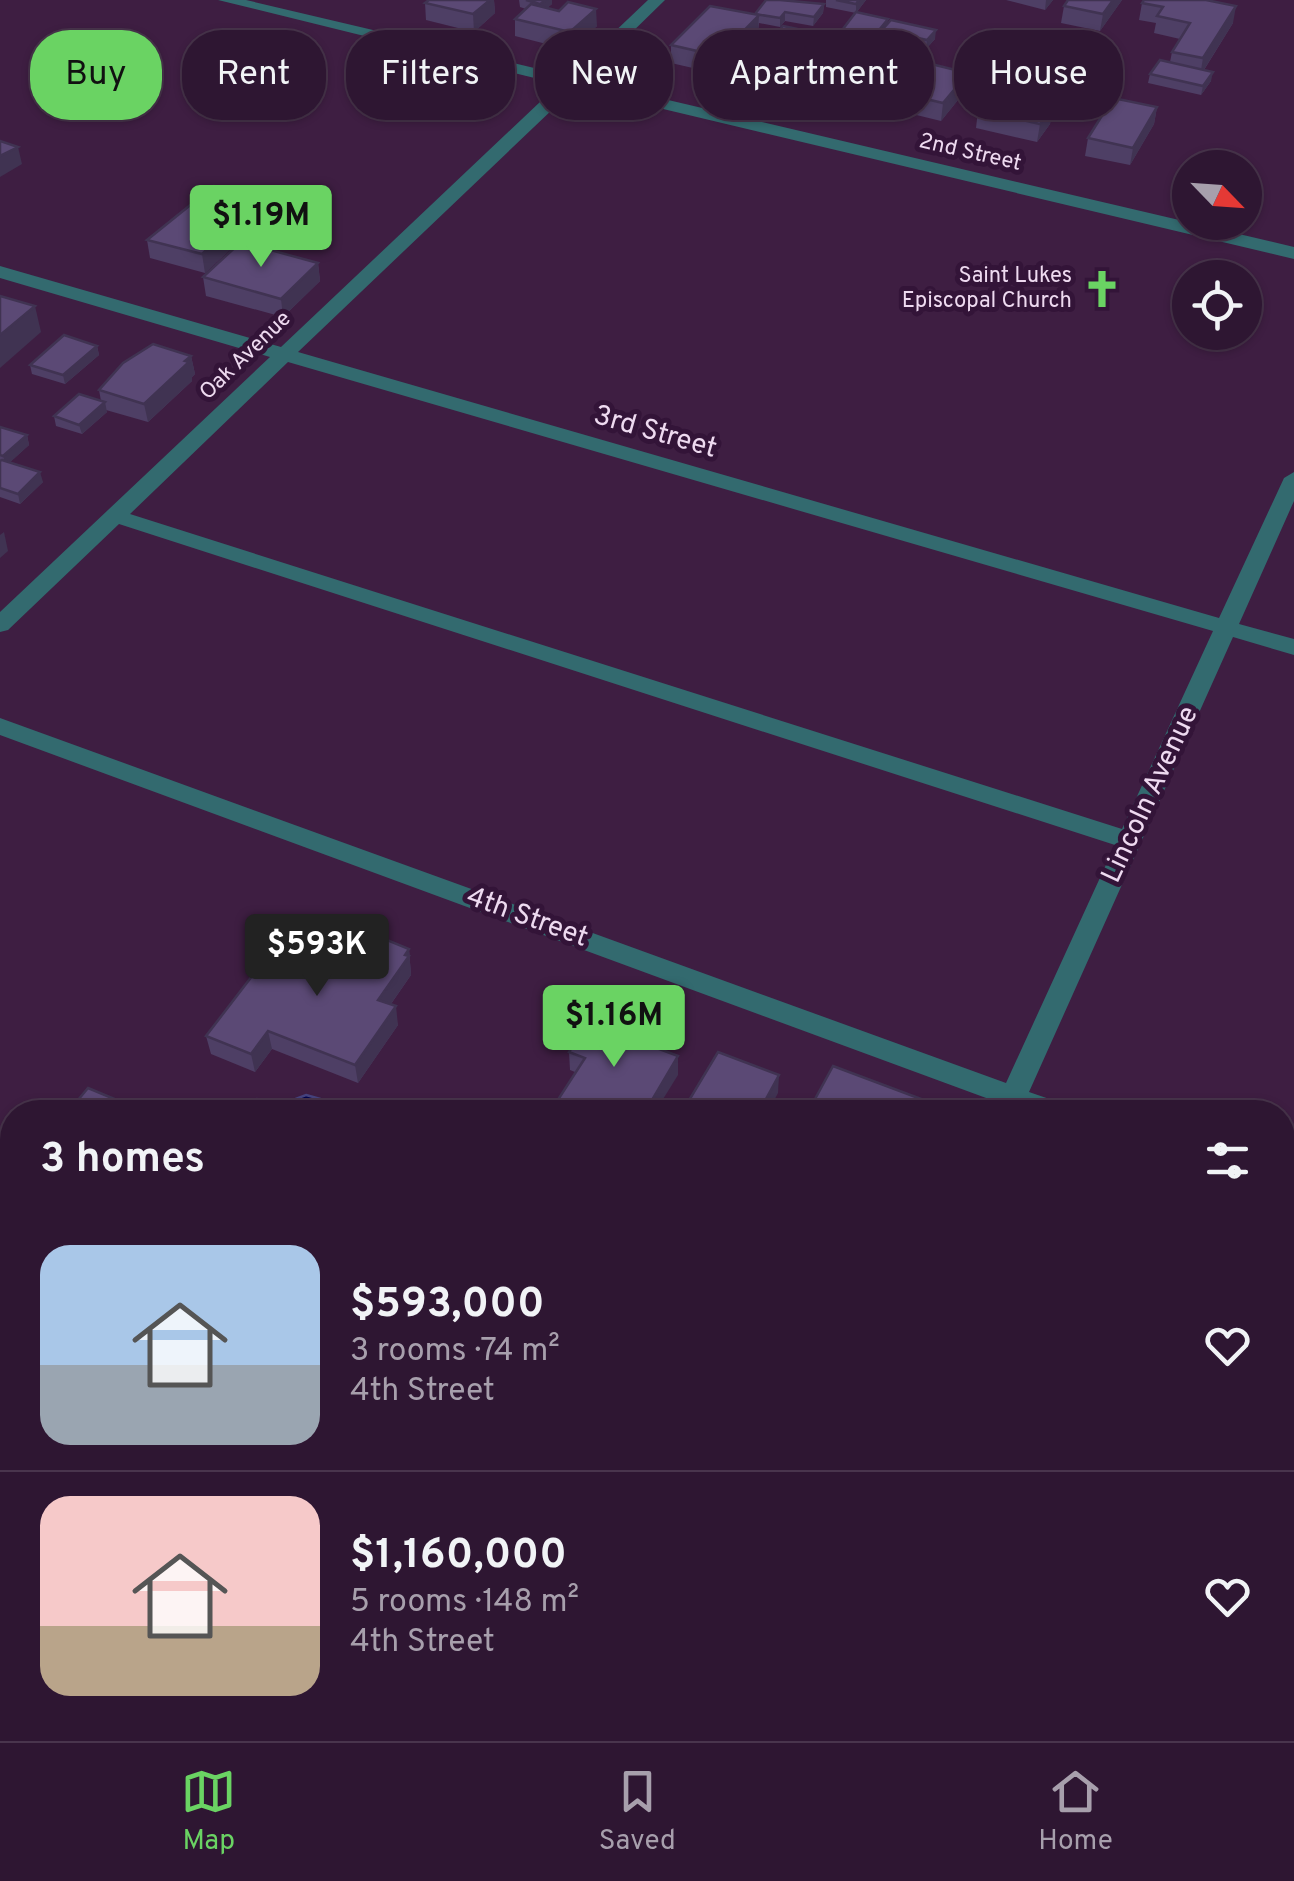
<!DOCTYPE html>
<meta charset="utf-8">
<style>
body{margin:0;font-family:Overpass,sans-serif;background:#3a233e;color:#f1f3f6;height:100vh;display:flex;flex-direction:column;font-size:38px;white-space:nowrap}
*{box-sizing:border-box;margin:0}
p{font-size:32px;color:#a79fac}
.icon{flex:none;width:55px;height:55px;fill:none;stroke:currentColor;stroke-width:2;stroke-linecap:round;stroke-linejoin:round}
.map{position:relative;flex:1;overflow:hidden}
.side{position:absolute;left:0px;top:1100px;width:1295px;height:642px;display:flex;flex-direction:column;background:#2e1632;border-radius:40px 40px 0 0;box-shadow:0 2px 8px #0004,0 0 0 2px #49354d}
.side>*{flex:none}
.guide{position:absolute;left:30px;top:30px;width:1235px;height:90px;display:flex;gap:20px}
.needle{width:65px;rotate:115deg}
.fabs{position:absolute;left:1172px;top:150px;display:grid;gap:20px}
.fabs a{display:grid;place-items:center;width:90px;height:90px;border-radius:50%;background:#2e1632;box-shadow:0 2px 8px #0004,0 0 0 2px #49354d;font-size:50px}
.price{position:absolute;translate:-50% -85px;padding:0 22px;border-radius:10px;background:#6ad363;color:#111;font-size:32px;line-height:65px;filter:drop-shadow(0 2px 5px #0008)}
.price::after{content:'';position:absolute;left:50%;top:60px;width:30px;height:22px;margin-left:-15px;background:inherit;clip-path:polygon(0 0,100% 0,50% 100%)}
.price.selected{background:#222;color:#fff}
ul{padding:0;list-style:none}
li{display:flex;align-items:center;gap:30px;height:250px;padding:0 40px}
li+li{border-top:2px solid #49354d}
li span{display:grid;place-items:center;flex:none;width:280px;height:200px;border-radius:30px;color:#555}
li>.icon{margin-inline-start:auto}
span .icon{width:120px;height:120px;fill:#fffc;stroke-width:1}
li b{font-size:42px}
h2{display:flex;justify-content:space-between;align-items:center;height:120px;padding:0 40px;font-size:42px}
.chip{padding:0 35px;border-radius:40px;background:#2e1632;box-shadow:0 2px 8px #0004,0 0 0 2px #49354d;font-size:35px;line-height:90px}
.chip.selected{background:#6ad363;color:#111}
.tab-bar{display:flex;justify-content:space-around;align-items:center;height:140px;border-top:2px solid #49354d;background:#2e1632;font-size:28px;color:#a79fac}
.tab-bar a{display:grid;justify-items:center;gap:5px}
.tab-bar .selected{color:#6ad363}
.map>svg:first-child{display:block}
.water{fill:#00044f;stroke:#47447f;stroke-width:2.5}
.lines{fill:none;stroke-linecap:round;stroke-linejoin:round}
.minor{fill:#336a6f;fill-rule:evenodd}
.wall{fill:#4e3f65}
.shaded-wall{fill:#403352}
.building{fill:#5b4975;stroke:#403352;stroke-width:2.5}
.labels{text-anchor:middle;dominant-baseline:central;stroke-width:10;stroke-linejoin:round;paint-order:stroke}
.far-street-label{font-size:22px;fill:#eedaf0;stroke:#331438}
.far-poi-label{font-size:22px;fill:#eedaf0;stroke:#331438;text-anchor:end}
.street-label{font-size:28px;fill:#eedaf0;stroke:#331438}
</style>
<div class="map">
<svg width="1294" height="1741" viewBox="0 0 1294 1741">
<rect width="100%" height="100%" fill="#3e1e42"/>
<polygon class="water" points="306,1095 324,1100 325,1109 232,1112 257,1099 277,1106"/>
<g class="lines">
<g class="minor">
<path d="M218,0H246L568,76L648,0H665L583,80L1294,247V259L575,88L298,352L1219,618L1284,478L1294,472V501L1239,624L1294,639V655L1233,637L1029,1092L1064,1104L1067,1112H994L997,1102L0,735V718L1006,1083L1115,845L119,524L8,630L0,632V612L270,357L0,278V266L281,347L559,84ZM288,362L1213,631L1122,829L130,514Z"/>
<polygon points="1282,1184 1294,1188 1294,1213 1282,1209"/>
<polygon points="0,1473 12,1478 12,1507 0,1503"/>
<polygon points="480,1730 532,1730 537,1741 485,1741"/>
<polygon points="705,1730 739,1730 734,1741 700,1741"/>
</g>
</g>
<g class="wall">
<polygon points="429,0 494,0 495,13 474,32 426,20 425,3"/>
<polygon points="519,0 552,0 552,4 547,8 597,26 570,50 515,36 515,19 526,9 520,7"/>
<polygon points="826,0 866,0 856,13 826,7"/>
<polygon points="1006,0 1053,0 1045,10"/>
<polygon points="1122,0 1100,31 1061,23 1064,6"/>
<polygon points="1142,3 1233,23 1204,70 1211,81 1201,95 1148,83 1150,74 1170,62 1172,52 1180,39 1154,33 1156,23 1139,20"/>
<polygon points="824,4 823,13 813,26 785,21 780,27 759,23 758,32 719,74 671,63 671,45 755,14"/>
<polygon points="887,24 935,39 926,49 881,39 881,35 876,42 905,66 874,103 821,91 822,73 851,39 842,38 843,29"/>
<polygon points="826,52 794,91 750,81 750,64"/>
<polygon points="968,73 966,90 941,121 900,111 901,93"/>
<polygon points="1062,77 1060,95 1052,107 1053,107 1050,124 1037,142 976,128 978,110"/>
<polygon points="1157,107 1154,124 1130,165 1085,156 1088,138"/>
<polygon points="244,200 258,203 261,221 205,273 150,258 147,240"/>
<polygon points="318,263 320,281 283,317 206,296 203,277"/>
<polygon points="97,346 99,355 65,384 32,374 30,365"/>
<polygon points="191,356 195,374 192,377 192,381 148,422 106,410 107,412 82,434 56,426 54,416 101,401 99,390"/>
<polygon points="0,427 27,435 29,445 10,462 43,482 20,504 0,497"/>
<polygon points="409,949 411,975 391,1004 398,1025 358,1083 272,1049 255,1072 211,1054 206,1036 317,967 318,973"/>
<polygon points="644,1031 644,1044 678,1075 575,1072 570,1070 569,1052"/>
</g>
<g class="shaded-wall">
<polygon points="481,0 494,0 495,13 474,32 473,14"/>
<polygon points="546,0 552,0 552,4 541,13 540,4"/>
<polygon points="859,0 866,0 856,13 856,4"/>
<polygon points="1046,0 1053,0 1045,10"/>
<polygon points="1113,0 1122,0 1100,31 1103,14"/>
<polygon points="824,4 823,13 813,26 814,17"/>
<polygon points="1236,6 1233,23 1200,76 1203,58"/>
<polygon points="596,9 597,26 570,50 570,32"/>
<polygon points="785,12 785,21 780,27 780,18"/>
<polygon points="759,15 758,32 719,74 719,56"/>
<polygon points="888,19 887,28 882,30 881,35 874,44 875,35"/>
<polygon points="936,30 935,39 926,49 927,40"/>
<polygon points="827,35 826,52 794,91 795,74"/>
<polygon points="907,49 905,66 874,103 876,86"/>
<polygon points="1213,72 1211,81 1201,95 1203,86"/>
<polygon points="968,73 966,90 941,121 943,103"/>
<polygon points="1062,77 1060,95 1041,122 1043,104"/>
<polygon points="1053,107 1050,124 1037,142 1040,124"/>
<polygon points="1157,107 1154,124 1130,165 1133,148"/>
<polygon points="18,147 22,164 0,177 0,156"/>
<polygon points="258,203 261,221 205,273 202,254"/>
<polygon points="318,263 320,281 283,317 281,299"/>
<polygon points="35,306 41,332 0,368 0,335"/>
<polygon points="97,346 99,355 65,384 63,375"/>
<polygon points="191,356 195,374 192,377 192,381 148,422 144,404"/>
<polygon points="105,402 107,412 82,434 79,425"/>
<polygon points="27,435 29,445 6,466 3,456"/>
<polygon points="40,472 43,482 20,504 18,494"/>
<polygon points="4,532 8,551 0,558 0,535"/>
<polygon points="409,949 411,975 381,1018 378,1000"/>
<polygon points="396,1006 398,1025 358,1083 355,1065"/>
<polygon points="268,1031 272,1049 255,1072 251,1054"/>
<polygon points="678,1056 678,1075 655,1112 645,1112"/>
<polygon points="779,1075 778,1093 768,1112 759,1112"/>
</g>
<g class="building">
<polygon points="429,0 490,0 473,14 425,3"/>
<polygon points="526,0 546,0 540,4"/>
<polygon points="766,0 780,0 824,4 814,17 785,12 780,18 755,14"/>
<polygon points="836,0 859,0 856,4"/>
<polygon points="1068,0 1113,0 1103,14 1064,6"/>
<polygon points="1144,0 1206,0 1236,6 1203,58 1172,52 1190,23 1157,16 1163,7 1142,3"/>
<polygon points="568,2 596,9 570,32 515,19 531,4 559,11"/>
<polygon points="710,6 759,15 719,56 671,45"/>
<polygon points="856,12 888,19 875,35 843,29"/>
<polygon points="891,20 936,30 927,40 882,30"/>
<polygon points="783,26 827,35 795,74 750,64"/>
<polygon points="854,37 907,49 876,86 822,73"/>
<polygon points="1160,60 1213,72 1203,86 1150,74"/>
<polygon points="927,63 968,73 943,103 901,93"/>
<polygon points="1012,66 1062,77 1043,104 1053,107 1040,124 978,110"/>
<polygon points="1113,98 1157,107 1133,148 1088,138"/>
<polygon points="0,141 18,147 0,156"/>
<polygon points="214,186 243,194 239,198 258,203 202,254 147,240"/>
<polygon points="241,242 318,263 281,299 203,277"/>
<polygon points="0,296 35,306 0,335"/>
<polygon points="64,335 97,346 63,375 30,365"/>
<polygon points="153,344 191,356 185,361 189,362 144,404 99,390 123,363"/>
<polygon points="79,394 105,402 79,425 54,416"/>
<polygon points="0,427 27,435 3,456 0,455"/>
<polygon points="2,460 40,472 18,494 0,488 0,461"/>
<polygon points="353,926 409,949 405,955 409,956 378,1000 396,1006 355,1065 268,1031 251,1054 206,1036 272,950 317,967 313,972 317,974"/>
<polygon points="594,1012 644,1031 638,1041 678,1056 645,1112 550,1112 585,1058 569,1052"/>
<polygon points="718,1052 779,1075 759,1112 682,1112"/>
<polygon points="833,1066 937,1105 933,1112 808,1112"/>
<polygon points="88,1088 136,1108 132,1112 68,1112"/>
<polygon points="1282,1479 1294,1483 1294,1686 1282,1726"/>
<polygon points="12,1683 12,1730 229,1730 251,1741 0,1741 0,1701"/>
<polygon points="1141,1730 1281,1730 1278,1741 1138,1741"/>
</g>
<defs>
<g id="church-bare" transform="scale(3)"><path d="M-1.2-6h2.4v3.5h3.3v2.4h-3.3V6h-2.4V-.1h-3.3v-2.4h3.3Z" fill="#6ad363" stroke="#331438" stroke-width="2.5" paint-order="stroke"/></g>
</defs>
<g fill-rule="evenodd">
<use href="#church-bare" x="1102" y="289"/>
</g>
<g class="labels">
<g class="far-street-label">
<text transform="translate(970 153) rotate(13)">2nd Street</text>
<text transform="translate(246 356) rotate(-44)">Oak Avenue</text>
</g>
<g class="far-poi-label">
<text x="1072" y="276">Saint Lukes<tspan x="1072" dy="25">Episcopal Church</tspan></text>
</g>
<g class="street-label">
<text transform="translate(655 433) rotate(16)">3rd Street</text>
<text transform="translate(1151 795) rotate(-65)">Lincoln Avenue</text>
<text transform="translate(527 918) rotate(20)">4th Street</text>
</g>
</g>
</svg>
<div class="fabs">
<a><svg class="needle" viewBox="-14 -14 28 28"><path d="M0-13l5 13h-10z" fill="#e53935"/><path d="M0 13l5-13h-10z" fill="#a79fac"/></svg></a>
<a><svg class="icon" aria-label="locate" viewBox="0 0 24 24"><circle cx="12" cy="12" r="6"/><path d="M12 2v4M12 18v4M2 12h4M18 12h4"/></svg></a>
</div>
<b class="price" style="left:261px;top:270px">$1.19M</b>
<b class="price selected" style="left:317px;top:999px">$593K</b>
<b class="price" style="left:614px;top:1070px">$1.16M</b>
<div class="guide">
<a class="chip selected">Buy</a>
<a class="chip">Rent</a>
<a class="chip">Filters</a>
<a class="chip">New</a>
<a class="chip">Apartment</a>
<a class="chip">House</a>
</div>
<section class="side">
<h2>3 homes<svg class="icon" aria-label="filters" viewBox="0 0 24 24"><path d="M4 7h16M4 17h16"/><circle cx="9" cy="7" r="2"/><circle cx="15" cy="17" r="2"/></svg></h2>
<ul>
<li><span style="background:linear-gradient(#a9c7e8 60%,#9aa5b1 0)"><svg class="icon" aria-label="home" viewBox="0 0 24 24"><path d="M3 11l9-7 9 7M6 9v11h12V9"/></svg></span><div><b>$593,000</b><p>3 rooms · 74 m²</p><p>4th Street</p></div><svg class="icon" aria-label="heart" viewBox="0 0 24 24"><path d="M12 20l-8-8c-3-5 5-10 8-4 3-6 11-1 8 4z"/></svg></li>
<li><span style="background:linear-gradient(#f6c9c9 65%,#b9a48a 0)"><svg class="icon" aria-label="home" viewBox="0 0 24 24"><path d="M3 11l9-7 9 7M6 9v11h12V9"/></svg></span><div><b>$1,160,000</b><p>5 rooms · 148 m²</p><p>4th Street</p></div><svg class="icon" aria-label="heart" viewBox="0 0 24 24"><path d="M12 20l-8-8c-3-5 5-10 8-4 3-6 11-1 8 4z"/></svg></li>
</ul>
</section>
</div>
<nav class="tab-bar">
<a class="selected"><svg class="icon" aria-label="map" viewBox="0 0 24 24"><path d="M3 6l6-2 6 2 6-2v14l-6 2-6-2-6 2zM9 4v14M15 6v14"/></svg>Map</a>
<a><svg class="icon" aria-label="saved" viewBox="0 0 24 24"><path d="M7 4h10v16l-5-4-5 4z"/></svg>Saved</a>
<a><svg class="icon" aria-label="home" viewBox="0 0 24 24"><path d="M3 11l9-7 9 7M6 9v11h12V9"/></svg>Home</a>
</nav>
